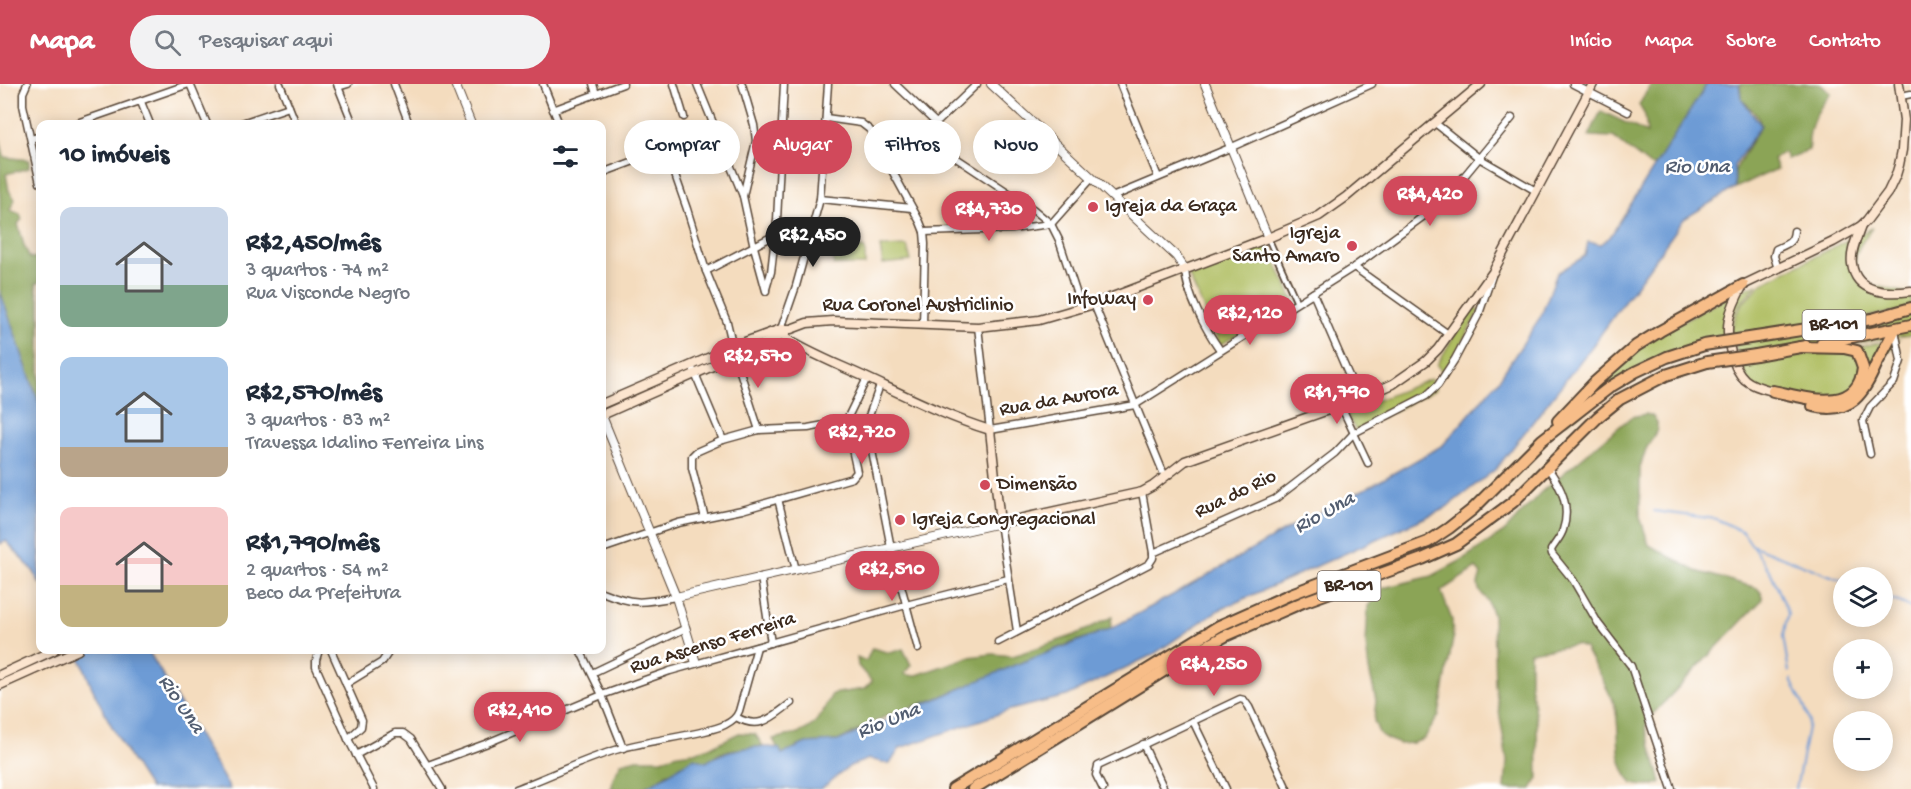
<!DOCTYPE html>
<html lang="pt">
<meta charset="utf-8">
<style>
body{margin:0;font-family:"Gochi Hand",sans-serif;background:#f2f2f3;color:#1f2937;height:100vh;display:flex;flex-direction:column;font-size:22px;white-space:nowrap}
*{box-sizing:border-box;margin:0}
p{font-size:20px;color:#747a83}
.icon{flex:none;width:33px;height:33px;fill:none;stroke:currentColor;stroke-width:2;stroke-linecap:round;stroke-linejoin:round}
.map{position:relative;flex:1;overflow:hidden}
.details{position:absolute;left:36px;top:36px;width:570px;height:534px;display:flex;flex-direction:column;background:#fff;border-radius:12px;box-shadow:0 3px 15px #0003}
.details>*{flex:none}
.banner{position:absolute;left:624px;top:36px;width:570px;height:54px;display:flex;gap:12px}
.tools{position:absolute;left:1833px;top:483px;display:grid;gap:12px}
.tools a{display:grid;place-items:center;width:60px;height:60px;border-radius:50%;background:#fff;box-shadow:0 3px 15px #0003;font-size:30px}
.price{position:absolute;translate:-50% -51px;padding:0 14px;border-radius:21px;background:#d1495b;color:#fff;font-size:20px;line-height:39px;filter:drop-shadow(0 2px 3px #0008)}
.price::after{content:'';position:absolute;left:50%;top:36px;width:18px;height:14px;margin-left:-9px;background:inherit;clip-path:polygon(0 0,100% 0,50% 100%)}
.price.current{background:#222;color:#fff}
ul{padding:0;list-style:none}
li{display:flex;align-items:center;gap:18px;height:150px;padding:0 24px}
li span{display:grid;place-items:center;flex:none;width:168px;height:120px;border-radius:12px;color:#555}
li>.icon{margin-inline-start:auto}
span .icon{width:72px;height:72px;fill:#fffc;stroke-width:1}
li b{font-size:26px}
h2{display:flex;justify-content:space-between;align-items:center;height:72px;padding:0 24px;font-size:26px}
.chip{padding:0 21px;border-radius:27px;background:#fff;box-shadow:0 3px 15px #0003;font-size:21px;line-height:54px}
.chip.current{background:#d1495b;color:#fff}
header{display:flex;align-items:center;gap:36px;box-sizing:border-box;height:84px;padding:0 30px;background:#d1495b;color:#fff}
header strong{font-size:28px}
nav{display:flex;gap:33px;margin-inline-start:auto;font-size:21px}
.search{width:420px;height:54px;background:#f2f2f3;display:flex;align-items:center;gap:15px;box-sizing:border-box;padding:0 21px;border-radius:33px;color:#747a83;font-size:22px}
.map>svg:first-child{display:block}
.green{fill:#afbd60;stroke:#75743f;stroke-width:1.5}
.forest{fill:#8ba456;stroke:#63673a;stroke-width:1.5}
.water{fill:#6d9bd5;stroke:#54627a;stroke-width:1.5}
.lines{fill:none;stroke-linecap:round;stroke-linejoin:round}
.stream{stroke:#6d9bd5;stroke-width:2}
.pedestrian-casing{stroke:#574536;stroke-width:8}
.minor-casing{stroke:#574536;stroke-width:9}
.tertiary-casing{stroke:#574536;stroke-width:10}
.secondary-casing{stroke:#574536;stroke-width:11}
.trunk-casing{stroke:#574536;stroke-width:14}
.pedestrian{stroke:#fff;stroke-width:4.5}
.minor{stroke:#fff;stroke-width:6}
.tertiary{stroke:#fff;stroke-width:8}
.secondary{stroke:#fce5cf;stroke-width:8}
.trunk{stroke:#f7bd88;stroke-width:10}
.trunk-bridge-casing{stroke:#574536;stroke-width:14;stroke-linecap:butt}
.trunk-bridge{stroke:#f7bd88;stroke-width:10}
.poi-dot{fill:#d1495b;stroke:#fff;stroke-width:2}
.labels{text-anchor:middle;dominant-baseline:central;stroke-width:5;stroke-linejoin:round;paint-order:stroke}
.shield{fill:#fff;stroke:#766a62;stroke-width:1.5}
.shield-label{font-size:18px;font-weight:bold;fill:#3b2a1e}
.poi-label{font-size:20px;fill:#3b2a1e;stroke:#fff;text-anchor:start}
.street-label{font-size:20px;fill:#3b2a1e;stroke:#fff}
.water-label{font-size:21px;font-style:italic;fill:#525d70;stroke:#fff}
</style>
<header>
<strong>Mapa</strong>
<div class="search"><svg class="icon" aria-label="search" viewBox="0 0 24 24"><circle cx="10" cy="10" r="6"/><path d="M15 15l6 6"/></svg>Pesquisar aqui</div>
<nav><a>Início</a><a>Mapa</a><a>Sobre</a><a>Contato</a></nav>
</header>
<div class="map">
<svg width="1911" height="705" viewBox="0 0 1911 705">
<rect width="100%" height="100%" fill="#fff"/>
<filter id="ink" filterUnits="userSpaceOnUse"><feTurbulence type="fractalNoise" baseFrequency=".0167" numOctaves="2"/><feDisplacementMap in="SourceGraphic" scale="12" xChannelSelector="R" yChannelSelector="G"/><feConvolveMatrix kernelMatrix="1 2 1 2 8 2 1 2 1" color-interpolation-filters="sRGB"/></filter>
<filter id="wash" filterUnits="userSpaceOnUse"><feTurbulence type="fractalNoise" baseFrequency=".008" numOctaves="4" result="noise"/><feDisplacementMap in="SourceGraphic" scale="24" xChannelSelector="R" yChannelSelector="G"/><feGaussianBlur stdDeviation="1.35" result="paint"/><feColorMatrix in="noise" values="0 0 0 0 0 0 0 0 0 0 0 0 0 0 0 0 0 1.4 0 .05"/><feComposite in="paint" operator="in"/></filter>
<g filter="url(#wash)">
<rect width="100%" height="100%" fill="#f4dcbe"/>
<g class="green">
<path d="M1872,144C1857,164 1848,176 1863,199L1911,210V225L1732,256L1730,249L1736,231L1742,220L1762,199Z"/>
<polygon points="829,154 865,165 865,181 834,181"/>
<polygon points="1267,159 1294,218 1220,261 1188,190"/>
<polygon points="907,162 911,177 883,180 880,163"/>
<path d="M1758,200C1743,215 1725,233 1730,257L1665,272L1564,340L1590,307L1640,259L1737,208Z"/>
<polygon points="1472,221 1479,227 1444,291 1437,281"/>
<polygon points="1911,228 1911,251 1902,252 1739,277 1735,259"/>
<polygon points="1899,256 1871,285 1861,271 1843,265"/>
<path d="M1840,265C1847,269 1859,272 1865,277C1878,290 1866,318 1852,325C1839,330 1771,312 1758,306C1750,302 1743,288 1738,280Z"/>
<polygon points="1431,295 1436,305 1356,347 1347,331 1350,327"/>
</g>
<g class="forest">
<polygon points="1651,0 1707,0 1656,81 1650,82 1613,53 1589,52 1601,27 1647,49 1645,31 1639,21"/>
<path d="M1740,0H1820L1831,9C1817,26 1807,43 1809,66L1787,75L1784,68L1773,75L1777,85L1735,104V86L1761,41L1757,31L1741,14Z"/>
<polygon points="0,54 4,73 29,76 29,84 6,90 9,107 15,115 10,126 20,130 22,135 18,140 24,161 30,174 40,173 40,198 36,200 38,213 40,216 40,322 0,207"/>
<path d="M1646,330L1652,332L1657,338V346L1646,365L1640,383V433L1649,461L1696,487L1757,504C1761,508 1763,510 1762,516L1652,631L1645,643L1661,698C1651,704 1643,702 1632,700C1612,672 1622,653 1615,623C1611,608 1592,579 1585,564L1576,561L1530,568V600L1537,641L1538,694L1532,705H1505L1507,677L1495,601L1493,531L1487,516L1479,506L1478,500L1481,490L1476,484L1441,507L1452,536L1453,555L1439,631L1424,655L1413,659L1400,660L1387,655L1379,649L1374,637L1376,616L1369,586L1366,560L1368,522L1383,504L1432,492L1460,477L1504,448L1541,408L1631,333Z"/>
<path d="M1112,533L1110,545L1058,564L935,615L888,631L838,657L806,659L781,670L773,655C812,647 814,645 832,610L864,605L872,598L858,582L857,573L866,577L872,564L890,569L903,565L911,581L904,590L914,592L969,573L993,570L1013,572L1075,551Z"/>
<polygon points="739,649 755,650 763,662 730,666 718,670 706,679 666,690 655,699 641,705 609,705 612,704 613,694 621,679 637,675 662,675 678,670 694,668 711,663"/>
</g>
<g class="water">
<path d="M1707,0H1739L1741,14L1761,41L1734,82L1735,104L1684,135L1593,261L1496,385L1444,425L1217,527L1154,570L1067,612L1010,626L900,664L890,680L869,675L850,682L821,705H641C660,697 676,684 694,674L706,678C728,664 753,661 779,664L782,670L806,659L838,657L1015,581L1110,545L1180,507L1295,441L1378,398L1443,361L1498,297L1541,232L1557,189L1585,172L1588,158L1600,160L1610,153Z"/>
<polygon points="0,207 40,322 40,501 34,488 6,457 0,460"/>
<path d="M75,566H148L230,705H150C130,675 112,645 96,612C87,595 86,583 75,566Z"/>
</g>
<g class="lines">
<g class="stream">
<polyline points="1654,427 1716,435 1743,448 1771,489 1786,523 1788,530 1783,552 1789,588"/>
<polyline points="1754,462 1844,497"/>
<polyline points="1882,512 1904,520 1911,524"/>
<path d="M1791,595C1796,610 1807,622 1809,638L1796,705"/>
</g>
</g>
</g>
<g filter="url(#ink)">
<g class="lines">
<g class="pedestrian-casing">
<polyline id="pedestrian" points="1268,154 1297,219"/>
</g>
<g class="minor-casing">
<g id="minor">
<polyline points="27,0 23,9 23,21 40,99"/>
<polyline points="190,0 207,40"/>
<polyline points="280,0 296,40"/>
<polyline points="337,0 353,40"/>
<polyline points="394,0 409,40"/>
<polyline points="543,0 559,40"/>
<polyline points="593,0 596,10"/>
<polyline points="674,0 684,33"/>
<polyline points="697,0 743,112 754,163 766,207"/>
<polyline points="742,0 754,41 756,57 743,112"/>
<polyline points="895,0 936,39"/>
<polyline points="1120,0 1158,93"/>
<polyline points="1573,0 1628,28"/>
<polyline points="338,3 348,0"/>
<polyline points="1901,12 1911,10"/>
<polyline points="141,18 150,40"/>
<polyline points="553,26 623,0"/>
<polyline points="826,34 861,39 870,46 920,138 924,148 925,160 923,241"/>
<polyline points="1435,39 1479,74 1536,107"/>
<polyline points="74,40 189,0"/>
<polyline points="239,40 289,23"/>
<polyline points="923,52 1033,125 1051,140 1059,156 1081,223"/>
<polyline points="31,55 40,52"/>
<polyline points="891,83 977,0"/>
<polyline points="602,89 666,65 687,125 706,187 727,238 735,272 759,346"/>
<polyline points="1112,113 1232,63 1372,0"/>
<polyline points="820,115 912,124"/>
<polyline points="1051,140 1092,94"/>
<polyline points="999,146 1014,113"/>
<polyline points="924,148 1012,145 1051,140"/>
<polyline points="1354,183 1448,250"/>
<path d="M1185,185C1186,210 1206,246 1220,266"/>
<path d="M1778,185L1774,172L1776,165C1787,160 1793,159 1794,147"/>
<polyline points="706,187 775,151"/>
<polyline points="766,205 771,188 777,136 784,0"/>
<polyline points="1313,209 1359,315"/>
<polyline points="1094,220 1165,393"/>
<polyline points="978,243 990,346 1135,321 1354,183 1443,118 1512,34"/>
<polyline points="781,245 796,202 820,115 828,0"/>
<polyline points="694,287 723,356"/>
<polyline points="880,301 869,332 868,346 891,464 918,565"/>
<polyline points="1341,322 1368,379"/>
<polyline points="1870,370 1863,337 1870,323 1894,298 1901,277 1895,246"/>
<path d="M1548,384C1561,403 1571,422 1563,446C1561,453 1555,459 1551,466L1552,470L1573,496L1598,539L1631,582L1672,705"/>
<polyline points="778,415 796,486"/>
<polyline points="705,434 692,384 692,372 696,368 723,356 759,346 808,344 846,337"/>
<polyline points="1000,439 1017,547"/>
<polyline points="602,465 678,439 742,426 852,394 857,388 846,337 867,294"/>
<polyline points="1153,469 1275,415 1335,369 1354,349 1426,312 1438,301 1455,275 1479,230 1492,192"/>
<polyline points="761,493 771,559"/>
<path d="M602,508C634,521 642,519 676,513"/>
<polyline points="998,558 1149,480 1153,474 1153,469 1142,408"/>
<polyline points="319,566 316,576 316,583 348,655 374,705"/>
<polyline points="331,566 362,636 361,643 348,655"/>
<polyline points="580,566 602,611 623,664"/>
<polyline points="592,589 686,544"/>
<polyline points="346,600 382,578 390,566"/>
<path d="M736,633C760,647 772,633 791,619"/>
<polyline points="1193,637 1226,705"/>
<polyline points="1143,660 1164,705"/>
<polyline points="356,671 395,649 403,649 411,655 442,705"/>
<polyline points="428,681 485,660 602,611 670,587 906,521 1008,495"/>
<path d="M516,705C551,692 584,675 619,665C647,657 677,654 705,647C718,644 734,640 739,627L757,563"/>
<polyline points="1103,705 1096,691 1098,682 1240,615 1244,616 1249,623 1287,705"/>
</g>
</g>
<g class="tertiary-casing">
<g id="tertiary">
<polyline points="455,0 471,40"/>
<polyline points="991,0 1176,172 1185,185"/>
<polyline points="1205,0 1268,154"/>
<polyline points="602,332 676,513 696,579"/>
<polyline points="676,513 1000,439"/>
</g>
</g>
<g class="secondary-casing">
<g id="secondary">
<path d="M1861,142C1857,154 1850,168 1852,180C1856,210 1889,210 1911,207"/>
<path d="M782,252C808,269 837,280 865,293C906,312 947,333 990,346L1000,439L1142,408L1153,402L1185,377L1359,315L1393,300L1426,277L1438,265L1493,188L1593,0"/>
<path d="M1773,307C1747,301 1738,295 1731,269C1724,241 1729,227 1743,201L1833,158L1861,142L1867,136L1888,108L1896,91L1899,81L1902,66L1904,36L1899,0"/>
<polyline points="602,320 745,258 781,245 791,245 807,239 833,237 978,243 1039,236 1094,220 1268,154 1319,132 1346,113 1481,0"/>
<polyline points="602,331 785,250"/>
<polyline points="0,591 54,566"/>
<polyline points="0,601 78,566"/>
</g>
</g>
<g class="trunk-casing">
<g id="trunk">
<polyline points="1756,253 1872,235 1911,224"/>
<polyline points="1822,259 1911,241"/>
<polyline points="1756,271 1806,262"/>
<path d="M1773,307C1804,313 1858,332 1863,284L1857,267L1844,264L1800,263"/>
<path d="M1813,322C1852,331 1863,310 1877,279C1883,268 1889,257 1895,245"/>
<polyline points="1558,337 1594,299 1636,262 1660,247 1743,201"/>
<polyline points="953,705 1219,542 1291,510 1428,458 1449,444 1473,425 1542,356 1610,303 1635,288 1667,273 1704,261"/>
<polyline points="973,705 1188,572 1225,552 1303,518 1422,475 1456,460 1513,418 1598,333 1620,315 1666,291 1707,278"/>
</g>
</g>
<use href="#pedestrian" class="pedestrian"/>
<use href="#minor" class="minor"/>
<use href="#tertiary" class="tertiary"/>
<use href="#secondary" class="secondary"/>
<use href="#trunk" class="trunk"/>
<g class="trunk-bridge-casing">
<g id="trunk-bridge">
<polyline points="1704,261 1756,253"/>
<polyline points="1707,278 1756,271"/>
</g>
</g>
<use href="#trunk-bridge" class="trunk-bridge"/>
</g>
</g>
<g class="poi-dot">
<circle cx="1093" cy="123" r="6"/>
<circle cx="1352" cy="162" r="6"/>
<circle cx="1148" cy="216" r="6"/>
<circle cx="985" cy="401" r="6"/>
<circle cx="900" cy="436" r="6"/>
</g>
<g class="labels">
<g class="shield">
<rect x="1802.5" y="226" width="63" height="30" rx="4.5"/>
<rect x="1317.5" y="487" width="63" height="30" rx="4.5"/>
</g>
<g class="shield-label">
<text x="1834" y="241">BR-101</text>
<text x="1349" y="502">BR-101</text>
</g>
<g class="poi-label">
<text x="1105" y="123">Igreja da Graça</text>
<text x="1340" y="150" text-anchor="end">Igreja<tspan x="1340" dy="23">Santo Amaro</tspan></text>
<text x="1136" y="216" text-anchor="end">InfoWay</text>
<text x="997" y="401">Dimensão</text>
<text x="912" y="436">Igreja Congregacional</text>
</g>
<g class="street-label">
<text x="918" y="222">Rua Coronel Austriclinio</text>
<text transform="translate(1059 317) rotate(-10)">Rua da Aurora</text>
<text transform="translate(1236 411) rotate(-26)">Rua do Rio</text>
<text transform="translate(713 560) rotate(-17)">Rua Ascenso Ferreira</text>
</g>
<g class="water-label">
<text x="1697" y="84">Rio Una</text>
<text transform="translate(1325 430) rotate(-29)">Rio Una</text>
<text transform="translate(180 621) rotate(56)">Rio Una</text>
<text transform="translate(889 638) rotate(-22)">Rio Una</text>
</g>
</g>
</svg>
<div class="tools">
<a><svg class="icon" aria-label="layers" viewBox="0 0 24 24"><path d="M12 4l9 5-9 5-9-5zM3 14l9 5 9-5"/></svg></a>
<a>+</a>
<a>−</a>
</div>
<b class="price" style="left:1430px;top:143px">R$4,420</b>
<b class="price" style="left:989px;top:158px">R$4,730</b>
<b class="price current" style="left:813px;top:184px">R$2,450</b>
<b class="price" style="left:1250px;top:262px">R$2,120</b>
<b class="price" style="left:758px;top:305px">R$2,570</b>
<b class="price" style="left:1337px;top:341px">R$1,790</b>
<b class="price" style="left:862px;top:381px">R$2,720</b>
<b class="price" style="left:892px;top:518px">R$2,510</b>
<b class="price" style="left:1214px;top:613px">R$4,250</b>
<b class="price" style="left:520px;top:659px">R$2,410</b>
<div class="banner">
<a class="chip">Comprar</a>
<a class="chip current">Alugar</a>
<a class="chip">Filtros</a>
<a class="chip">Novo</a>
</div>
<section class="details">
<h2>10 imóveis<svg class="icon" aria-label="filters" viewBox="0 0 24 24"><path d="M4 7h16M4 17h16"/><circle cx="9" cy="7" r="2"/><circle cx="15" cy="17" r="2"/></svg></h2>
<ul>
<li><span style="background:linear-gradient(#c9d6e8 65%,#7fa58c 0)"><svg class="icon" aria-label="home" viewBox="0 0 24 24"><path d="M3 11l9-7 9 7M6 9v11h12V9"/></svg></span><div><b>R$2,450/mês</b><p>3 quartos · 74 m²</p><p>Rua Visconde Negro</p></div></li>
<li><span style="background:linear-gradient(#a9c7e8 75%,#b9a48a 0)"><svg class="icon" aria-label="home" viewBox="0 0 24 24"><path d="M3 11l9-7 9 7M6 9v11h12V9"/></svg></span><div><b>R$2,570/mês</b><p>3 quartos · 83 m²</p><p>Travessa Idalino Ferreira Lins</p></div></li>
<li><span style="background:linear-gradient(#f6c9c9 65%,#c2b280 0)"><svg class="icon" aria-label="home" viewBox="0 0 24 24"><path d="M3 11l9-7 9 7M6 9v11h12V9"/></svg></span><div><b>R$1,790/mês</b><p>2 quartos · 54 m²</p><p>Beco da Prefeitura</p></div></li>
</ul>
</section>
</div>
